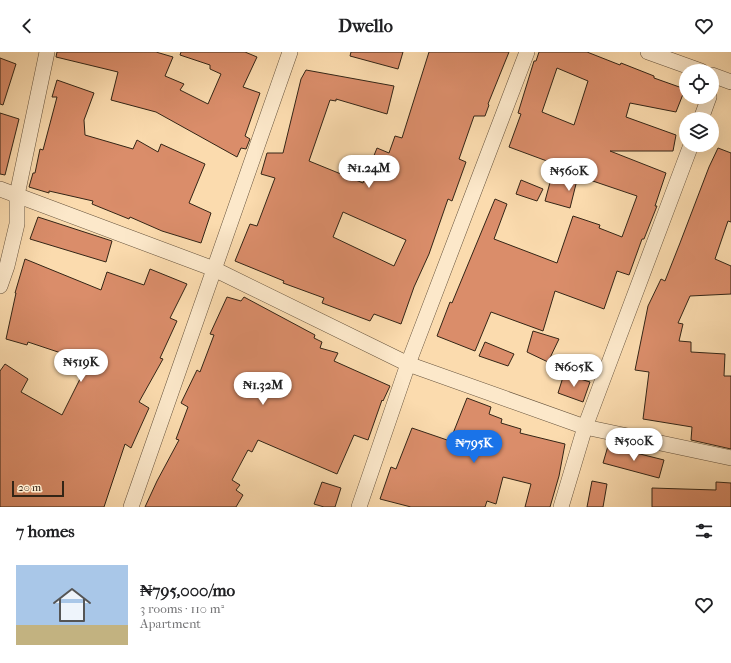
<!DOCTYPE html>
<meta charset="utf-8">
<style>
body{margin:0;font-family:"IM FELL French Canon",serif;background:#f2f2f2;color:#202124;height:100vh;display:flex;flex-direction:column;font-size:15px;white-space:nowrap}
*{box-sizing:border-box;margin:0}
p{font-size:13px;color:#757577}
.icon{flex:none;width:22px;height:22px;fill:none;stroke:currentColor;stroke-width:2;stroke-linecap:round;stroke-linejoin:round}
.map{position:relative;height:455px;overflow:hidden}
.drawer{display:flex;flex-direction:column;background:#fff;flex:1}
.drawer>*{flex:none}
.fabs{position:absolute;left:679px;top:12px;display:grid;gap:8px}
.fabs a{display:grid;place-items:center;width:40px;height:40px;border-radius:50%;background:#fff;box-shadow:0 4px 16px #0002;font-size:20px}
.scale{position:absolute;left:12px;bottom:10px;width:52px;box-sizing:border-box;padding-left:4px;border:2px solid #332516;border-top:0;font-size:11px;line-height:14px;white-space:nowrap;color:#332516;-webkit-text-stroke:3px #fce8ca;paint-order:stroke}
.price{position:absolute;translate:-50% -34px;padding:0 9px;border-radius:14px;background:#fff;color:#222;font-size:13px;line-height:26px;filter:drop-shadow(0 1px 2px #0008)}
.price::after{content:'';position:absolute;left:50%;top:24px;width:12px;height:9px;margin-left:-6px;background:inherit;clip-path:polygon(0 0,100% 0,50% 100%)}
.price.current{background:#1a73e8;color:#fff}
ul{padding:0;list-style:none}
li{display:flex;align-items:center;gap:12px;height:100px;padding:0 16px}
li+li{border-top:1px solid #e0e0e0}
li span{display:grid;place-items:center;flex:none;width:112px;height:80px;border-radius:0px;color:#555}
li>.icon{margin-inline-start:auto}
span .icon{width:48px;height:48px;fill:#fffc;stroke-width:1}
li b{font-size:17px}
h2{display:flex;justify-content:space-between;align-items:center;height:48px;padding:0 16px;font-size:17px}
header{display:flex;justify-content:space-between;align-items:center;height:52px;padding:0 16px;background:#fff;font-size:18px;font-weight:700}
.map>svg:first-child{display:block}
.building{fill:#da8d6a;stroke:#332516;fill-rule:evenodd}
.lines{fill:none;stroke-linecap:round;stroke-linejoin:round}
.minor-casing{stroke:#65523c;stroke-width:16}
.minor{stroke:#fce8ca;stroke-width:15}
</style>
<header><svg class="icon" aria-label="back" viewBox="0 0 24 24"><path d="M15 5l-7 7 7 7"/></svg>Dwello<svg class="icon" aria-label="heart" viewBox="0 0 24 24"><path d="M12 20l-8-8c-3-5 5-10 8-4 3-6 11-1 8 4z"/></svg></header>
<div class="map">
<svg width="731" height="455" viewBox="0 0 731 455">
<rect width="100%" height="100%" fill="#fbdbae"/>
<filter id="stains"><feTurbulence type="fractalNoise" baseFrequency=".005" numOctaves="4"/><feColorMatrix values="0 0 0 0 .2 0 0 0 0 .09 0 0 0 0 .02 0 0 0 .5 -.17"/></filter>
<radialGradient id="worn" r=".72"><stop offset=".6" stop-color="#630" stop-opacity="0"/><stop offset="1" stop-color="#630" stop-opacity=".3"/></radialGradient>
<g class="building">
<polygon points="57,0 156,0 173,5 165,24 184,32 180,38 208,52 221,22 210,17 210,13 180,3 181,0 245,0 257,5 243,35 260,41 245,84 250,87 246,97 241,96 237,105 156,60 111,48 118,20 56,5"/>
<polygon points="351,0 403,0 398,17 350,4"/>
<path d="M429,0H509L488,52L489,53L485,64H474L459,107L466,110L452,149L448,147L429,202L414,235L401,272L374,262L370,269L322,251L324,246L283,231L284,229L235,209L250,172L257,174L275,126L261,122L267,101H283L301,27L306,18L394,34L387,62L336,47V49L330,48L309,109L363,131L377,96L389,101L395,84L402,86ZM343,160L406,188L394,214L333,185Z"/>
<path d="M539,0H587L620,13L621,11L654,24V26L685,37L676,60L630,51L626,65L676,83L673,99H610L666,121L655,154H657L644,187H642L629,223L617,219L604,257L555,239L543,279L491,260L475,299L437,284L450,250L452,251L495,147L507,152L494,187L557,211L573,164L600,173L599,176L622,185L637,144L578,124L570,156L545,149L555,112L509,95L521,62L518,61L534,9H536ZM557,16L588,29L574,73L542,60Z"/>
<polygon points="0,6 16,12 3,53 0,52"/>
<polygon points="57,28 94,41 84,68 85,83 133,97 137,88 158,100 161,92 205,112 189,151 211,161 201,191 162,179 130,165 129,167 92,152 93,149 49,139 49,141 29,135 33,121 35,121 40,97 43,98 57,45 52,45"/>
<polygon points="0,61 19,67 5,123 0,122"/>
<polygon points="718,96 731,101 731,170 728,169 715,207 731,214 731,242 690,244 678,271 683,272 679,289 691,290 691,300 725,302 724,324 731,324 731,397 691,388 692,375 643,367 649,320 635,318 648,254 661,227 665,229 680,191 709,115"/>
<polygon points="521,128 543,137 537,149 516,142"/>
<polygon points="38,165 112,189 106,210 30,187"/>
<polygon points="25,207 101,238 107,220 144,233 150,217 187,232 170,266 177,269 160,306 163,307 139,350 149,356 131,396 125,392 104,455 0,455 0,319 5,312 28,327 21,340 62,363 85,317 79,314 82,308 28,290 27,293 6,287 16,241 15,241"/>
<polygon points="227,245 241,249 244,245 315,283 314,286 322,290 320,296 338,301 334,309 390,334 383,349 382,348 368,388 354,383 337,422 258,388 252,400 248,398 232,428 240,433 236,438 243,443 236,455 145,455 157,429 179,388 176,387 188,355 181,351 197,318 200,320 214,283 210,282"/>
<polygon points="533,279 559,287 548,310 527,300"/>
<polygon points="485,290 514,302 508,314 479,304"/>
<polygon points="564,322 590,330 583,350 558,341"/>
<polygon points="467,346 491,355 489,362 502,367 501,371 521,377 520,381 565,392 559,424 550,455 525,455 531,432 503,425 496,452 487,449 485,455 411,455 380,447 391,415 396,417 412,376 450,389"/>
<polygon points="608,394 664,408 659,426 603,411"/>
<polygon points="592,429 607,432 603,455 587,455"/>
<polygon points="322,430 341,436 335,455 324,455 314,452"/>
<polygon points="716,430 731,431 731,455 652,455 652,436 716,438"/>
</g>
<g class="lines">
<g class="minor-casing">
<g id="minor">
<polyline points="648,0 701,19"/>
<polyline points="712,23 731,30"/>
<polyline points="701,67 709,45"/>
<polyline points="0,137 214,217 408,312 585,375 731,406"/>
<polyline points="0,234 7,214 17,172 17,143 47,0"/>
<polyline points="131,455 290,0"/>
<polyline points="359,455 408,312 527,0"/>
<polyline points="561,455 585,375 691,93"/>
</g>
</g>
<use href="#minor" class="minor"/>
</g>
<rect width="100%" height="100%" filter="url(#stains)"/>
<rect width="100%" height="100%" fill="url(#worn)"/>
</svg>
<div class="fabs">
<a><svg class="icon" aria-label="locate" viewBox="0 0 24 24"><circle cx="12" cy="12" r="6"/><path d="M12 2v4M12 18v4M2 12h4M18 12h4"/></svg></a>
<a><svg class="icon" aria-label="layers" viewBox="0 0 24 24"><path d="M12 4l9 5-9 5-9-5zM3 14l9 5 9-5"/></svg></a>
</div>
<div class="scale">20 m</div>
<b class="price" style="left:369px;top:137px">₦1.24M</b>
<b class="price" style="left:569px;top:140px">₦560K</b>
<b class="price" style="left:81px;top:331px">₦519K</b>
<b class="price" style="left:574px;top:336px">₦605K</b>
<b class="price" style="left:263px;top:354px">₦1.32M</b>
<b class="price" style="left:634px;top:410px">₦500K</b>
<b class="price current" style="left:474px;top:412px">₦795K</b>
</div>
<section class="drawer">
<h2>7 homes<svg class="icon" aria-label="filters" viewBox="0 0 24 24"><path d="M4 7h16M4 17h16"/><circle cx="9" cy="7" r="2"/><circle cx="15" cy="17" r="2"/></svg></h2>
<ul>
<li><span style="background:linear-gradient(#a9c7e8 75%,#c2b280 0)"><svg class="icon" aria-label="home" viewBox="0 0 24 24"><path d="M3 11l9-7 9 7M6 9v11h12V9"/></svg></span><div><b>₦795,000/mo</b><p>3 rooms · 110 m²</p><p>Apartment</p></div><svg class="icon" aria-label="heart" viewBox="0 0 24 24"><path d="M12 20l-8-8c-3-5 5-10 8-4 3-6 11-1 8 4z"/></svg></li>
</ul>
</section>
